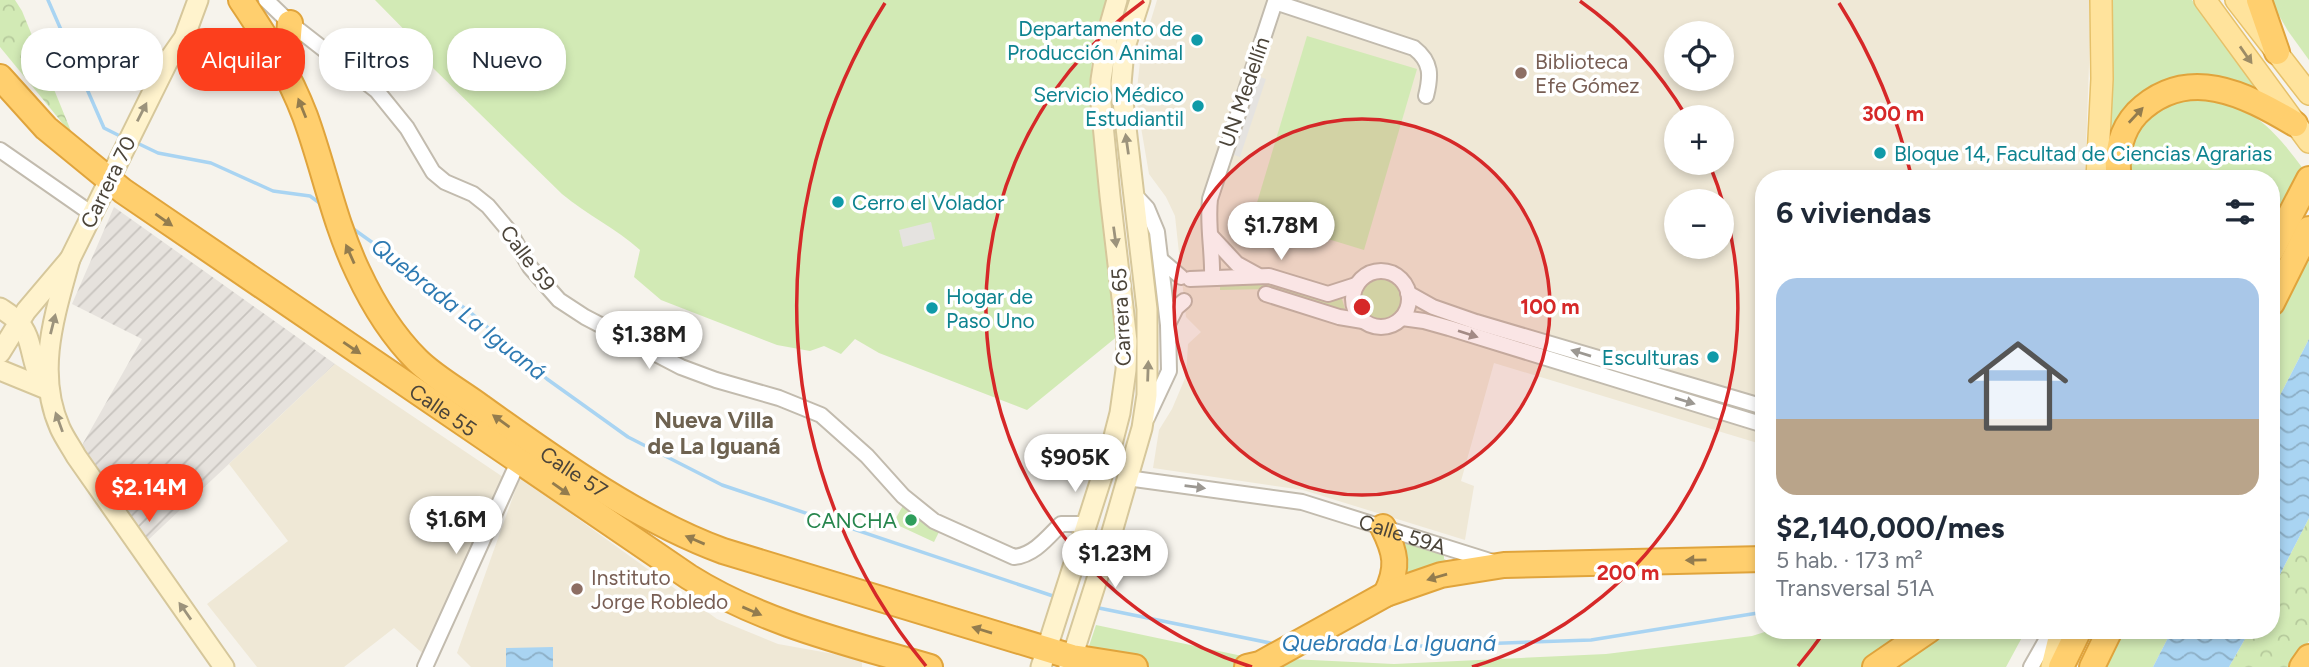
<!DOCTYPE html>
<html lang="es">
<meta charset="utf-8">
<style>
body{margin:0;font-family:Figtree,sans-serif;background:#f6f6f7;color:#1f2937;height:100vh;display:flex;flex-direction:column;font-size:26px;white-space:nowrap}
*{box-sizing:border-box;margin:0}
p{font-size:23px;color:#747a83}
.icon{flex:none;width:38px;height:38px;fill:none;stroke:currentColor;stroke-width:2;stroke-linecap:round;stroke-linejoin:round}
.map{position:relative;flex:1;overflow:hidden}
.side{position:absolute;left:1755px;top:170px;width:525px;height:469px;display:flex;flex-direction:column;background:#fff;border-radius:28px;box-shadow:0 4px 10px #0003}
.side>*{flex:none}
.hud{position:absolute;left:21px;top:28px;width:665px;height:63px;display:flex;gap:14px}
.buttons{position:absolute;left:1664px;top:21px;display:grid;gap:14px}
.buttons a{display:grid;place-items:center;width:70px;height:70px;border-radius:50%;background:#fff;box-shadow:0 4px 10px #0003;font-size:35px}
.price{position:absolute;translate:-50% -60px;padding:0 16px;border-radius:24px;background:#fff;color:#222;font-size:23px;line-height:46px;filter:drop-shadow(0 2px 4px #0008)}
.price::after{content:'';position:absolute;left:50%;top:42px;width:21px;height:16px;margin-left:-10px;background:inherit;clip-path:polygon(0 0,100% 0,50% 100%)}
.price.selected{background:#fc3f1d;color:#fff}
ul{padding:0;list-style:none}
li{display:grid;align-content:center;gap:14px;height:371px;padding:0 21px}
li span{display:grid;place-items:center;height:217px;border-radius:21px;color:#555}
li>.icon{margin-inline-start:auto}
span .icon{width:126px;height:126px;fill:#fffc;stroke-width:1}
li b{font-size:30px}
h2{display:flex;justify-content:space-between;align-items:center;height:84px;padding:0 21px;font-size:30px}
.pill{padding:0 24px;border-radius:28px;background:#fff;box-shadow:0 4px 10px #0003;font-size:24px;line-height:63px}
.pill.selected{background:#fc3f1d;color:#fff}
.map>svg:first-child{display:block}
.industrial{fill:url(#industrial-furrows)}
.education{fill:#efe8d6;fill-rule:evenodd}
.green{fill:#d2eab5}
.forest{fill:url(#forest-crowns)}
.parking{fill:#e5e3e0}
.water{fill:url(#water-waves)}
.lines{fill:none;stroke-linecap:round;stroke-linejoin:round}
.stream{stroke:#a9d4f2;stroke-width:3.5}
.street-casing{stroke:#c2bbae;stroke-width:18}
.secondary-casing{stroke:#d6c79b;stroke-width:23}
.primary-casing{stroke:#e6c16a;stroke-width:24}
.highway-casing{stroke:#e0a43c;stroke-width:28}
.street{stroke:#fff;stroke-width:14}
.secondary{stroke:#fff3cd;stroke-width:19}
.primary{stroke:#ffe39c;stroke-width:21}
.highway{stroke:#ffcf6e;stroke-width:24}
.oneway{fill:#9c8c66}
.oneway2{fill:#937c4e}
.oneway3{fill:#9c937c}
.oneway4{fill:#9c9892}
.ring{fill:none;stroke:#d62828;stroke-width:3.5}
.culture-dot{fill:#0f9aa8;stroke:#fff;stroke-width:2.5}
.education-dot{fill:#8d6e63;stroke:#fff;stroke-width:2.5}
.leisure-dot{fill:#2e9e5b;stroke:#fff;stroke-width:2.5}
.labels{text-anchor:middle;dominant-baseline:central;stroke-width:7;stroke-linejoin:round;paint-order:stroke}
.culture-label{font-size:21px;fill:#0d838f;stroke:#fff;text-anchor:end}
.education-label{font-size:21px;fill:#785e54;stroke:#fff;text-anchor:start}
.street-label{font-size:21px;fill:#4b4439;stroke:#fff}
.leisure-label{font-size:21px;fill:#27864d;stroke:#fff;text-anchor:end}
.water-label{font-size:23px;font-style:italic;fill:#2e7ab2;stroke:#fff}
.neighbourhood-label{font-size:23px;font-weight:bold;fill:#6e6250;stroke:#fff}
.centre{fill:#d62828;stroke:#fff;stroke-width:3.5}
.ring-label{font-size:21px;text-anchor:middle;font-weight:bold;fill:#d62828;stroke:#fff;stroke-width:7;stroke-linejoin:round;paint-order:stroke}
</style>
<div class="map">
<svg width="2309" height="667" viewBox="0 0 2309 667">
<defs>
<pattern id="industrial-furrows" width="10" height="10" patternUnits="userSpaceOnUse" patternTransform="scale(1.75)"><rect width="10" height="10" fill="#e6e2dd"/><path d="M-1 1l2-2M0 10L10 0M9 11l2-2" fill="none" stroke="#c7c3be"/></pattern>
<pattern id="forest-crowns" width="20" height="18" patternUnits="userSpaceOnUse" patternTransform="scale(1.75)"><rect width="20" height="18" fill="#d2eab5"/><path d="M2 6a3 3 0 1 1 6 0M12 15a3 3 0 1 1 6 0" fill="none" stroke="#b6ca9c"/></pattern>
<pattern id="water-waves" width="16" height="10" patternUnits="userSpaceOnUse" patternTransform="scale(1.75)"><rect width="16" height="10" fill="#a9d4f2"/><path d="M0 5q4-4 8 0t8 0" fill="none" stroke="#8caec5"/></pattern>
</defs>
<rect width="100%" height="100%" fill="#f6f3ec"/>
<polygon class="industrial" points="114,207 335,364 146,542 81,447 142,339 72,304"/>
<g class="education">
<path d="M1157,0H2089L2090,36L2085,178H1764V445L1494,363L1461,481L1474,486L1465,540L1303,490L1153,468L1159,430L1172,409L1186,376L1188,344L1201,332L1186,317L1175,216L1166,197L1149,174L1136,98L1141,53ZM1676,33H1722V79H1676ZM1676,117H1722V163H1676ZM1676,201H1722V247H1676Z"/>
<polygon points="335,364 503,477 429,659 394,628 344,667 257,667 207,604 288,541 229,464"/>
<polygon points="520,477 717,619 778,644 862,659 862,667 471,667 457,653"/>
</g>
<g class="green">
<path d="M375,0H1106L1094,38L1090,82L1119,335L1027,410L879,353L855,339L841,354L824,346L810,351L777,345L661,300L634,277L640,250C616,228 587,215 562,194L433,68V59Z"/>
<polygon points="2109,0 2192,0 2260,95 2166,82 2142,92 2118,122 2104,178"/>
<polygon points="2270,0 2309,0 2309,60 2288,31"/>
<polygon points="1307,36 1417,69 1364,250 1253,216"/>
<path d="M2183,96C2195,98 2209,98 2221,101C2259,111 2282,140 2304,170C2295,187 2287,202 2272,214V178H2127L2134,124Z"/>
<polygon points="2309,247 2309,339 2272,411 2272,324"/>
<circle cx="1380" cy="297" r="22"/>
<polygon points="1270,279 1341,296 1346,312 1268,289 1220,290 1220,281"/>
<polygon points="904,504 941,528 934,542 893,523"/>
<polygon points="1396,538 1444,551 1444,559 1452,563 1416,570 1401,577"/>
<polygon points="1096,625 1247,657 1394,664 1606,654 1752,636 1771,630 2026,630 2006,667 1082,667"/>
<polygon points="2120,630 2172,630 2153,667 2102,667"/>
</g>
<g class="forest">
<polygon points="0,0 15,0 22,11 73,136 0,47"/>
<polygon points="2309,518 2309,641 2292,667 2229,667 2250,630 2272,630 2272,590"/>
</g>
<g class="parking">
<polygon points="1254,75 1266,79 1240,157 1228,153"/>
<polygon points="931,222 935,239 903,247 899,230"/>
</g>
<g class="water">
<polygon points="2309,339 2309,518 2272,590 2272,411"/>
<polygon points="2172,630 2250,630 2229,667 2153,667"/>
<polygon points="553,647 553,667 506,667 506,648"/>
</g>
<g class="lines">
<g class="stream">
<polyline points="48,0 104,128 124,138"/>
<polyline points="135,142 158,153 211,163 273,191 310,196 321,204"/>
<polyline points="352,228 470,312 547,379 628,437 722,485 1056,597"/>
<polyline points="1094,607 1275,644"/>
<polyline points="1314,645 1393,647 1591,640 1764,612"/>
</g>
<g class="street-casing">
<g id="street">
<path d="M266,0L290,23L377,91L407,128L433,172L445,182L473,194L488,206L509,231L530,267L559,300L585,317L681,367L716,380L779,398L821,415L867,456L903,496L934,521L1014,557C1034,555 1047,538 1061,524H1086"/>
<polyline points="0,150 92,214"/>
<polyline points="1134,194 1147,208 1157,232 1168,325 1169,371 1147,418"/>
<polyline points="1211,236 1237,264 1257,275"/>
<polyline points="1161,260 1181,277"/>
<circle cx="1381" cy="299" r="28"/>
<path d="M1212,278C1213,252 1207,225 1210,199L1275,2L1414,48C1432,62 1431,76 1426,96"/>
<polyline points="1190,279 1269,276 1328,294 1356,285"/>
<polyline points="1408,293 1433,307 1476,322 1764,407"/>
<polyline points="1266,294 1339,317 1363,321"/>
<polyline points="1402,318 1424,321 1449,328 1764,425"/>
<polyline points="1168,324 1176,308 1184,301"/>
<path id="s1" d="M1127,478L1302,502L1493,562"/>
<polyline points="425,667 519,460"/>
<polyline points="2031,667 2052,630"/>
</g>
</g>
<g class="secondary-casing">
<g id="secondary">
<path d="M70,259C55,314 35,372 60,428C64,437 71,447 76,456L224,667"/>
<path d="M0,308C6,312 13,316 18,322C35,339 29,366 45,384"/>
<polyline points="0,353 26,311 70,259 168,61 184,38 198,0"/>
<polyline points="0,370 49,390"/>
<polyline points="1041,667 1111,448 1120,413 1126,370 1127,341 1110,196 1101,104 1101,80 1109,28 1117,0"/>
<polyline points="1069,667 1112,532 1142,428 1147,395 1147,309 1121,84 1124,50 1140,0"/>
</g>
</g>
<g class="primary-casing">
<g id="primary">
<polyline points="2205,0 2309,142"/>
<polyline points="2236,0 2309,94"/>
<polyline points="2097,178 2102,79 2101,0"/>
<polyline points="2052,667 2061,630"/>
</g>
</g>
<g class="highway-casing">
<g id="highway">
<path id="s2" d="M241,0C266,37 289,74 305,116C324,168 334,222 358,272C372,302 393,336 417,360C435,378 461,392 481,407C554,459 638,520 723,551L1072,657L1135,667"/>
<polyline points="2259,0 2277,52"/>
<polyline points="286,70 290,23"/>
<path id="s3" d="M0,77L46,128L123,191L689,577C762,623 848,643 930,667"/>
<path d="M2119,178C2115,155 2121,130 2137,113C2187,64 2245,94 2295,124"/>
<polyline points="2272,250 2309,179"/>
<polyline points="2272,303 2309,229"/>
<path d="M1383,527C1396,553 1399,567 1386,594"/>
<polyline points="1247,667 1260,664 1386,594 1441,575 1504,565 1764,559"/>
<polyline points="1875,667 1929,630"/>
<polyline points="2061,667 2079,630"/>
<polyline points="2092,667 2110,630"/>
<polyline points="2302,667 2309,657"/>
</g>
</g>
<use href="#street" class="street"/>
<use href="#secondary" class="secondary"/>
<use href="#primary" class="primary"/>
<use href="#highway" class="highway"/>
</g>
<defs><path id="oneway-solid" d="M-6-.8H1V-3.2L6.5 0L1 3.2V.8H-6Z" transform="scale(1.75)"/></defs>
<use class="oneway" href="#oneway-solid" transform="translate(2246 55) rotate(55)"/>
<g class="oneway2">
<use href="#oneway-solid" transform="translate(302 108) rotate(-112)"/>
<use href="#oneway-solid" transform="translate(2136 115) rotate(-47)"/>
<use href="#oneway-solid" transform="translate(164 220) rotate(35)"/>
<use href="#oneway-solid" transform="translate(350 254) rotate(-114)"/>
<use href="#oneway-solid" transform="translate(352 348) rotate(34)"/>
<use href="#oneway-solid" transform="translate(501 421) rotate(-144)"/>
<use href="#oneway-solid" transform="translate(561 489) rotate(35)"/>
<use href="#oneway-solid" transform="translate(695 540) rotate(-157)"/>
<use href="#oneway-solid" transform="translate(1696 560) rotate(179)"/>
<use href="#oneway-solid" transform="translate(1437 577) rotate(164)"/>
<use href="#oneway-solid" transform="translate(752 611) rotate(23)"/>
<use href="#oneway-solid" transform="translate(982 630) rotate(-163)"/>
</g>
<g class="oneway3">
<use href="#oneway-solid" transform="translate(142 112) rotate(-63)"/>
<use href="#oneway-solid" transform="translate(1127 144) rotate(-98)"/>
<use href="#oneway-solid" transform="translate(1115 237) rotate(82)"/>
<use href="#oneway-solid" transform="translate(53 324) rotate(-76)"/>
<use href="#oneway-solid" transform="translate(1148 371) rotate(-88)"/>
<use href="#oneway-solid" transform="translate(59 422) rotate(-110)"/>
<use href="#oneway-solid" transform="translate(185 611) rotate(-125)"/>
</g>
<g class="oneway4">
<use href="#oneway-solid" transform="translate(1468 334) rotate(18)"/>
<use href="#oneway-solid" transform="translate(1581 353) rotate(-163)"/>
<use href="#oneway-solid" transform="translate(1685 401) rotate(17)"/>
<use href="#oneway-solid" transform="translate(1195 487) rotate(7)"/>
</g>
<circle cx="1362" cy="307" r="188" fill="#d62828" fill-opacity=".12"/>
<g class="ring">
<circle cx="1362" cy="307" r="188"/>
<path d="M1252 667A376 376 0 0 1 1144 1M1580 1A376 376 0 0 1 1686 116M1709 163A376 376 0 0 1 1472 667"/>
<path d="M1825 631A565 565 0 0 1 1798 666M926 666A565 565 0 0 1 885 3M1839 3A565 565 0 0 1 1911 175"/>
</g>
<g class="culture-dot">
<circle cx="1197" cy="40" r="7"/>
<circle cx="1198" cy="106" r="7"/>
<circle cx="1880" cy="153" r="7"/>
<circle cx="838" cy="202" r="7"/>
<circle cx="932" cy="308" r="7"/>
<circle cx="1713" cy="357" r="7"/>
</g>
<g class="education-dot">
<circle cx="1521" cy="73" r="7"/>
<circle cx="577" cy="589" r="7"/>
</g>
<circle class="leisure-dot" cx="911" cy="520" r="7"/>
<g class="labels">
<g class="culture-label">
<text x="1183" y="28">Departamento de<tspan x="1183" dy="24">Producción Animal</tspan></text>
<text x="1184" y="94">Servicio Médico<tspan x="1184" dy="24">Estudiantil</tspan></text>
<text x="1894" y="153" text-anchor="start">Bloque 14, Facultad de Ciencias Agrarias</text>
<text x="852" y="202" text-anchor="start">Cerro el Volador</text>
<text x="946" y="296" text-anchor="start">Hogar de<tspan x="946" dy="24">Paso Uno</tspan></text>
<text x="1699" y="357">Esculturas</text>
</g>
<g class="education-label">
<text x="1535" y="61">Biblioteca<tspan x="1535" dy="24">Efe Gómez</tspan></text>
<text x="591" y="577">Instituto<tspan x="591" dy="24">Jorge Robledo</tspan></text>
</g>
<g class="street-label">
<text transform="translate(1244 92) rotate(-71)">UN Medellín</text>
<text transform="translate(108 182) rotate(-64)">Carrera 70</text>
<text transform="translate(528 258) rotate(53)">Calle 59</text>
<text transform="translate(1121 317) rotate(-93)">Carrera 65</text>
<text stroke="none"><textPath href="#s3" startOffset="556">Calle 55</textPath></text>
<text stroke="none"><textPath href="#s2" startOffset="597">Calle 57</textPath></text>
<text stroke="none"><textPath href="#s1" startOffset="282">Calle 59A</textPath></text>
</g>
<g class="leisure-label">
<text x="897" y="520">CANCHA</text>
</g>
<g class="water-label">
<text transform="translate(459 309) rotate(38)">Quebrada La Iguaná</text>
<text x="1389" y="643">Quebrada La Iguaná</text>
</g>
<g class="neighbourhood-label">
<text x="714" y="420">Nueva Villa<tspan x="714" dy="26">de La Iguaná</tspan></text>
</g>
</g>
<circle cx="1362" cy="307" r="10" class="centre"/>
<g class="ring-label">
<text x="1893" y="121">300 m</text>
<text x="1550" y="314">100 m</text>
<text x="1628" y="580">200 m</text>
</g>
</svg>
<div class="buttons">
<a><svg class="icon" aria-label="locate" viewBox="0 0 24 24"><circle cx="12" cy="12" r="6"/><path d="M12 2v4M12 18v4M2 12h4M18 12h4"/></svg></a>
<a>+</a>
<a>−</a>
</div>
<b class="price" style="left:1281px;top:262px">$1.78M</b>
<b class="price" style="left:649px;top:371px">$1.38M</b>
<b class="price" style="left:1075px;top:494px">$905K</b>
<b class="price selected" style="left:149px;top:524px">$2.14M</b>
<b class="price" style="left:456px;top:556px">$1.6M</b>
<b class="price" style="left:1115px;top:590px">$1.23M</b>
<div class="hud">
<a class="pill">Comprar</a>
<a class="pill selected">Alquilar</a>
<a class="pill">Filtros</a>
<a class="pill">Nuevo</a>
</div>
<section class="side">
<h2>6 viviendas<svg class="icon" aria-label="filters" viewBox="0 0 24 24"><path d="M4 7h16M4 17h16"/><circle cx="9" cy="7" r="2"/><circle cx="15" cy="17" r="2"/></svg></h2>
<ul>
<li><span style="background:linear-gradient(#a9c7e8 65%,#b9a48a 0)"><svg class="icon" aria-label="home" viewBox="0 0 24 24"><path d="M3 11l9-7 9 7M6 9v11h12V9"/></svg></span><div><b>$2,140,000/mes</b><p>5 hab. · 173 m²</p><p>Transversal 51A</p></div></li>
</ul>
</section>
</div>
